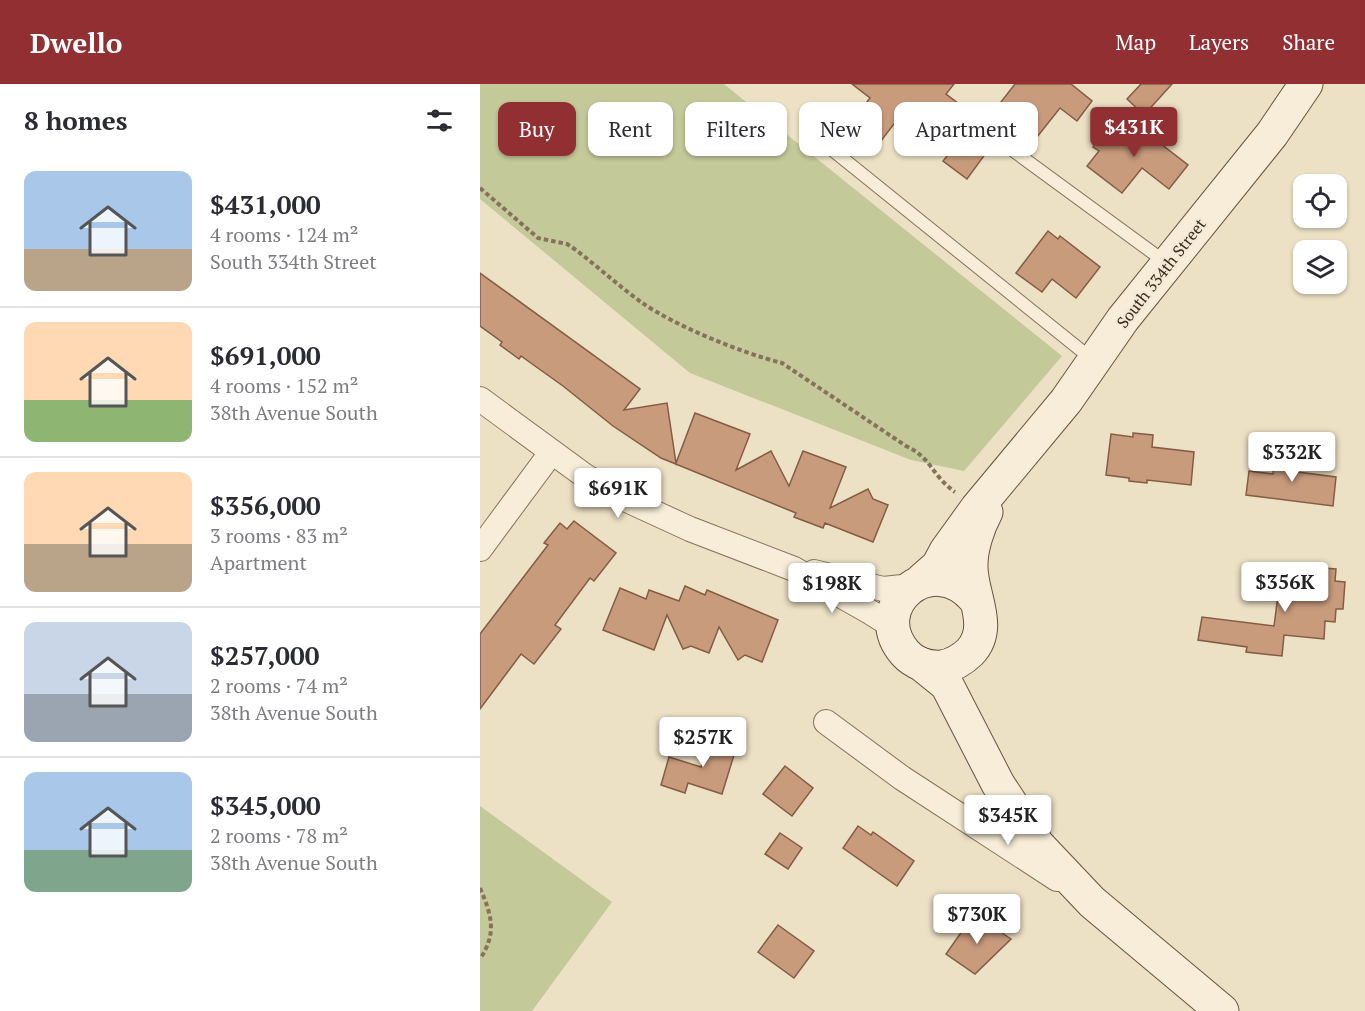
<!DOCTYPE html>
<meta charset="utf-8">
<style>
body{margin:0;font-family:"PT Serif",serif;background:#f2f2f3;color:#2b2b33;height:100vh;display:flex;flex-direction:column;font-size:22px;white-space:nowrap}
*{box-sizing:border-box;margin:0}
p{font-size:20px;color:#7c7c81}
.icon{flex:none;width:33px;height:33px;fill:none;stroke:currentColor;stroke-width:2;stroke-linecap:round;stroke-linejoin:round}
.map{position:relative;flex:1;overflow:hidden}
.drawer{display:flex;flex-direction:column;background:#fff;width:480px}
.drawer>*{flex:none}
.banner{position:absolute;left:18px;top:18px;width:570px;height:54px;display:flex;gap:12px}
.tools{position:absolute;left:813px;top:90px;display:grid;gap:12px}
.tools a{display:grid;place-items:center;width:54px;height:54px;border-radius:12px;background:#fff;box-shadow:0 2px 4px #0004;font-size:30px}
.price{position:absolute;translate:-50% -51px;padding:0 14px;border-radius:6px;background:#fff;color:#222;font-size:20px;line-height:39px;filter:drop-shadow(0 2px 3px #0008)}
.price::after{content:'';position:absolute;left:50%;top:36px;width:18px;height:14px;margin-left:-9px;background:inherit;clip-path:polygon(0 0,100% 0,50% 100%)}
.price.active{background:#912f32;color:#fff}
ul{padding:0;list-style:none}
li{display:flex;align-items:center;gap:18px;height:150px;padding:0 24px}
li+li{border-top:2px solid #e1e1e2}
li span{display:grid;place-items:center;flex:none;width:168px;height:120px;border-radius:12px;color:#555}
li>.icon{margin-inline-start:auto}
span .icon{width:72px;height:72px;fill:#fffc;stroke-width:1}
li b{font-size:26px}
h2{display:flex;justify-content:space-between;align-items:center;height:72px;padding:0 24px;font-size:26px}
.tag{padding:0 21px;border-radius:12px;background:#fff;box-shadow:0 2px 4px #0004;font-size:21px;line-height:54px}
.tag.active{background:#912f32;color:#fff}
header{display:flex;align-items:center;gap:36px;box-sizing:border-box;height:84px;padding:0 30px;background:#912f32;color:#fff}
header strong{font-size:28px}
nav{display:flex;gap:33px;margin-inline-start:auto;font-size:21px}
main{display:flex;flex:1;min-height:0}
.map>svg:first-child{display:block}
.green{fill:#c4c999}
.building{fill:#c89b7d;stroke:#845c43;stroke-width:1.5}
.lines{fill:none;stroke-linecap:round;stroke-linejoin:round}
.lane-casing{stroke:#86725c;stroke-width:14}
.street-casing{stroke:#86725c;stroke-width:26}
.secondary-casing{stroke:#68533f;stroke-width:35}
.path{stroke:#86725c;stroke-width:4;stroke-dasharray:4.5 3;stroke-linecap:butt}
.lane{stroke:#f7edd8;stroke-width:12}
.street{stroke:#f7edd8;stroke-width:24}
.secondary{stroke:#f7edd8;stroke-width:33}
.labels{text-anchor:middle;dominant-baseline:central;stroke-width:4.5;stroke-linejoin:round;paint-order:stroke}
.street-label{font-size:16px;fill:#372a1f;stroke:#f4ead4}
</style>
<header>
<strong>Dwello</strong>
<nav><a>Map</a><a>Layers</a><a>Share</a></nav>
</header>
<main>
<section class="drawer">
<h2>8 homes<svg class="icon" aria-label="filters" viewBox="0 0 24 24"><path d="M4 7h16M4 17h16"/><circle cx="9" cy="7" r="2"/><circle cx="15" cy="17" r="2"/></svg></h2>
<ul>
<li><span style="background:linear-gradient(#a9c7e8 65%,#b9a48a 0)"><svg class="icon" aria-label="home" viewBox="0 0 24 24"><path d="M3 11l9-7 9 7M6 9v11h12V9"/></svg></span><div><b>$431,000</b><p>4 rooms · 124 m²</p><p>South 334th Street</p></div></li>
<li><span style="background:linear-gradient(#ffd9b3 65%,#8fb573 0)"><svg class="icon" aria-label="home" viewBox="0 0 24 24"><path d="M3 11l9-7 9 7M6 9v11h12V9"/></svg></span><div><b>$691,000</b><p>4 rooms · 152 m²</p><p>38th Avenue South</p></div></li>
<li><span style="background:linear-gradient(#ffd9b3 60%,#b9a48a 0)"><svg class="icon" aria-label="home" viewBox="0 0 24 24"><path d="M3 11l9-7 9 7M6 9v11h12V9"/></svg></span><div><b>$356,000</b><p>3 rooms · 83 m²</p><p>Apartment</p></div></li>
<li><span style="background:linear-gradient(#c9d6e8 60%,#9aa5b1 0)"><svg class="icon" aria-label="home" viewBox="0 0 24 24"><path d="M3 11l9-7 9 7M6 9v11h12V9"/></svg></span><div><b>$257,000</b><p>2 rooms · 74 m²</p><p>38th Avenue South</p></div></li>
<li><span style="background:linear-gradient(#a9c7e8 65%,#7fa58c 0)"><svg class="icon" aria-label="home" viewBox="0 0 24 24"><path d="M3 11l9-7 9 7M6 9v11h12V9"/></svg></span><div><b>$345,000</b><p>2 rooms · 78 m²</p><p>38th Avenue South</p></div></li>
</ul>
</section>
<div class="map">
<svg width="885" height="927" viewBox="0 0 885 927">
<rect width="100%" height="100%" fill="#ece0c5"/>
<g class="green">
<polygon points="0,0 244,0 582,272 484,387 431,376 210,289 0,115"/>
<polygon points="0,722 132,818 52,927 0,927"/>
</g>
<g class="building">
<polygon points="372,0 474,0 466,10 479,20 459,46 447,37 445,40 426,24 401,57 373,36 390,14"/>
<polygon points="535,0 591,0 612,17 597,37 580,24 557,53 517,23"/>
<polygon points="661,0 692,0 664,31 647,15"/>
<polygon points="646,33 708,81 689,105 662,84 642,109 607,82 619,67 613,63 626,46 632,51"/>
<polygon points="486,48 509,65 487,95 463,77"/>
<polygon points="568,147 578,155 580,152 620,183 596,214 572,195 562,208 536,189"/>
<polygon points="0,189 160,305 144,326 187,319 196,379 215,329 270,350 256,386 291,367 309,402 323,367 366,383 350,424 388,405 393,415 408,421 393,458 345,439 343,444 314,433 316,429 181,374 133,342 83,302 41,272 39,275 20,261 22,258 0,242"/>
<polygon points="653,349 673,351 672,363 714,368 711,401 667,396 667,399 649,397 649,394 626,391 631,350 653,353"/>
<polygon points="795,368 820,371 818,388 856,393 853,422 766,411 769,387 793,390"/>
<polygon points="94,437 136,469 114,497 110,494 75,541 81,545 54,580 41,570 0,625 0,550 68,461 64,459 80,439 87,445"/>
<polygon points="802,481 856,485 855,497 865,498 863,525 856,525 855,538 845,537 844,555 804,551 802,572 766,568 767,563 718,556 722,533 794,542"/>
<polygon points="205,502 225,511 227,506 298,536 282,578 265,571 258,576 239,543 229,569 211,562 203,565 187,531 174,566 123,546 140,504 166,515 169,506 199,517"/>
<polygon points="231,649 258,658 242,710 208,699 205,709 181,701 189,673 221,683"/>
<polygon points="305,682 333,704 312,732 283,710"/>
<polygon points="378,742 391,751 393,748 434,777 417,802 363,764"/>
<polygon points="300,749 322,764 308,785 285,770"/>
<polygon points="494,830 531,855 495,890 466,870"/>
<polygon points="298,841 334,867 314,894 278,868"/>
</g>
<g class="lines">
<g class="lane-casing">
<g id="lane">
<polyline points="505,46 688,180"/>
<polyline points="340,56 613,276"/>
</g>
</g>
<g class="street-casing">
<g id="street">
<polyline points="0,315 105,392 147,416 210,445 314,485 390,528 406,538 414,550"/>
<polyline points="0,465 71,369"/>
<polyline points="334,488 403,505 432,502"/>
<polyline points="346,638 422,694 577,795"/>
</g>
</g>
<g class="secondary-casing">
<g id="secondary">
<polyline points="442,496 458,482 466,467 497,424 586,317 643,235 792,50 826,0"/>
<path d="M494,514C451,465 385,523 425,569C434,579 448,584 462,583C473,581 482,576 490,568C514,543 490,510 491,481C491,464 498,443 506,428"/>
<polyline points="441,580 467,601 518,700 558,761 612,818 742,927"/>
</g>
</g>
<g class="path">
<path d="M0,104L58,154L87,160L96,166C118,183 139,202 161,218C195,242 262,269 302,279L426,362C451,373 452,392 475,408"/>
<path d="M0,804C12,832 17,849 0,875"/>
</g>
<use href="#lane" class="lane"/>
<use href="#street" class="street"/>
<use href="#secondary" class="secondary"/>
</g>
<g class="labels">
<g class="street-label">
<text transform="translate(681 189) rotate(-52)">South 334th Street</text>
</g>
</g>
</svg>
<div class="tools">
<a><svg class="icon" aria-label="locate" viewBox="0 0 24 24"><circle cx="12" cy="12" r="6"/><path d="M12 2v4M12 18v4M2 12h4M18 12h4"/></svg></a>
<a><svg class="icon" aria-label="layers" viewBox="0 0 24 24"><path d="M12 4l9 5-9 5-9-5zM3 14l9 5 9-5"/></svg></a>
</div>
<b class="price active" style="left:654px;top:74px">$431K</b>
<b class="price" style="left:812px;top:399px">$332K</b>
<b class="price" style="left:138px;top:435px">$691K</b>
<b class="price" style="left:805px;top:529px">$356K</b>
<b class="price" style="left:352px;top:530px">$198K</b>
<b class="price" style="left:223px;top:684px">$257K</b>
<b class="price" style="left:528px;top:762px">$345K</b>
<b class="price" style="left:497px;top:861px">$730K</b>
<div class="banner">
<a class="tag active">Buy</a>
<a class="tag">Rent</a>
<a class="tag">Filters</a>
<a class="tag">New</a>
<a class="tag">Apartment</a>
</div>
</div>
</main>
